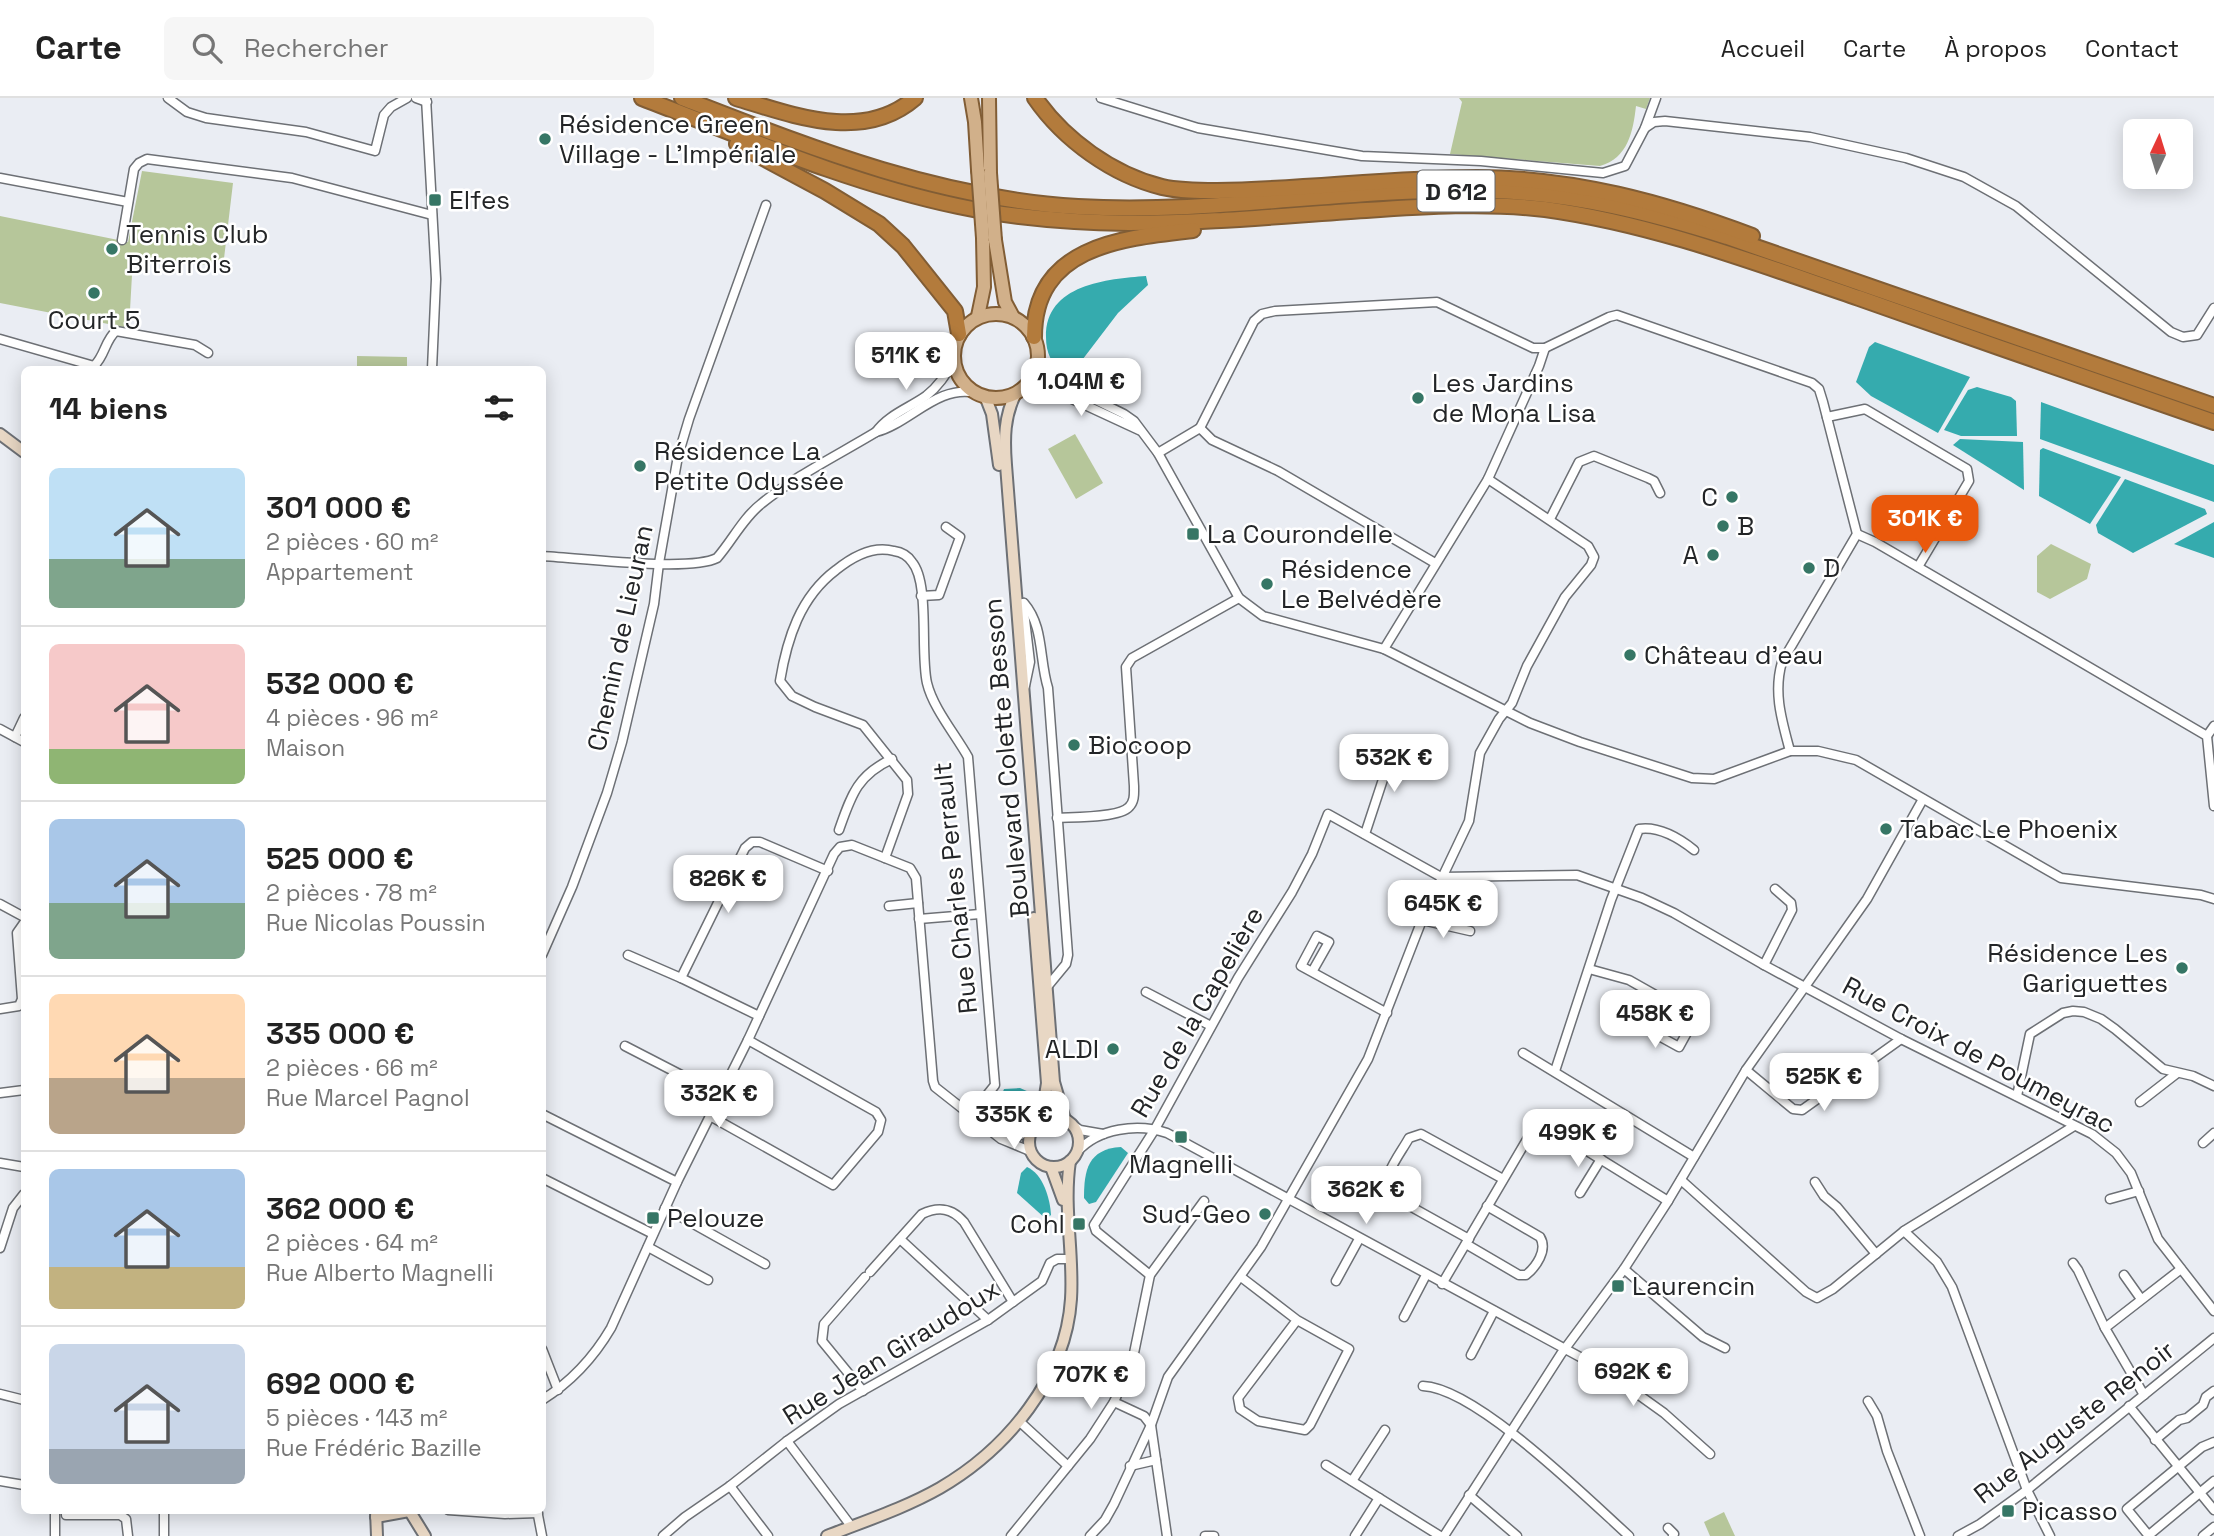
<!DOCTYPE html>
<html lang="fr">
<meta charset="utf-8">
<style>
body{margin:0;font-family:"Space Grotesk",sans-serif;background:#f6f6f6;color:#222;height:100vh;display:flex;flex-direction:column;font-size:26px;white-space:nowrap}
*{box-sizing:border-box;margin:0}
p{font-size:23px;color:#767676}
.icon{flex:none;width:38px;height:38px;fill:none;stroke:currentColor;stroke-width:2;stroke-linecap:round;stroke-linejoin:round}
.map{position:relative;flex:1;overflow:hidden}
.drawer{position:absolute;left:21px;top:268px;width:525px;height:1148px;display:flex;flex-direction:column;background:#fff;border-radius:10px;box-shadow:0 4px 18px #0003}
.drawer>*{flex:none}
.needle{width:46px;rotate:4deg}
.controls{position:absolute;left:2123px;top:21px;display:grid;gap:14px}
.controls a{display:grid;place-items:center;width:70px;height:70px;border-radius:10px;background:#fff;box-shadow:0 4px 18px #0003;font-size:35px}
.price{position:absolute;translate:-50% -60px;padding:0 16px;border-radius:14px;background:#fff;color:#222;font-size:23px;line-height:46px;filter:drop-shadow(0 2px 4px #0008)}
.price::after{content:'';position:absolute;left:50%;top:42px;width:21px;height:16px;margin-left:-10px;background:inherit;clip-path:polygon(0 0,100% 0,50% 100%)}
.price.active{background:#ea580c;color:#fff}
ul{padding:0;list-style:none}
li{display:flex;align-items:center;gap:21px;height:175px;padding:0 28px}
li+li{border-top:2px solid #e0e0e0}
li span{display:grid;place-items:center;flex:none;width:196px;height:140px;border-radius:10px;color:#555}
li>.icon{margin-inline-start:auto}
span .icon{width:84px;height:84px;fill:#fffc;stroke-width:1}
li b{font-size:30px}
h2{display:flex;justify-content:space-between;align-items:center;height:84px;padding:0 28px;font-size:30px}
header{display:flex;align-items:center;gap:42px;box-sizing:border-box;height:98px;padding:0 35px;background:#fff;border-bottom:2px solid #e0e0e0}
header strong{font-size:33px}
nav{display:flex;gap:38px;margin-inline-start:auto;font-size:24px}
.search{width:490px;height:63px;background:#f6f6f6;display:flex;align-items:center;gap:18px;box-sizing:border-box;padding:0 24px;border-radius:10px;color:#767676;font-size:26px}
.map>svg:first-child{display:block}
.green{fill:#b6c69a}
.water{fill:#35abae}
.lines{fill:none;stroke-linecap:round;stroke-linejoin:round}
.street-casing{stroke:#6d7075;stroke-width:11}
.secondary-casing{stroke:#6d7075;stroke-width:14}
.primary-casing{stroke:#815d35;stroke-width:16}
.highway-casing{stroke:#815d35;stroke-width:18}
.street{stroke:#fff;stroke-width:8}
.secondary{stroke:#e8d7c4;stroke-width:10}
.primary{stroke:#d1b08a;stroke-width:12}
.highway{stroke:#b37b3c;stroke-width:14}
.primary-bridge-casing{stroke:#815d35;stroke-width:16;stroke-linecap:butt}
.primary-bridge{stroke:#d1b08a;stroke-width:12}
.poi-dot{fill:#367665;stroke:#fff;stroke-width:2.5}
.labels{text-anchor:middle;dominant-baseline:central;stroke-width:5;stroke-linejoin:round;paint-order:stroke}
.shield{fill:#fff;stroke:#656668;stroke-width:2}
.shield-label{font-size:24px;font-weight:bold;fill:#232527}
.poi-label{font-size:26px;fill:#232527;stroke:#fff;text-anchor:start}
.street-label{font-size:26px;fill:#232527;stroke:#fff}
</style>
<header>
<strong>Carte</strong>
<div class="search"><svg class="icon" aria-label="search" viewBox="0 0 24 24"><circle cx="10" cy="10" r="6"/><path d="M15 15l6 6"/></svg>Rechercher</div>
<nav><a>Accueil</a><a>Carte</a><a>À propos</a><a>Contact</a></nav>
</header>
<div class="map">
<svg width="2214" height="1438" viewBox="0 0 2214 1438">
<rect width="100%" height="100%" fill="#eaedf3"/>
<g class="green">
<path d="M1459,0H1650L1646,11L1636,8C1633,34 1628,60 1600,68L1450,56L1462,4Z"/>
<polygon points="142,73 233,85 223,169 133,159 129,230 0,205 0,118 128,144"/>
<polygon points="357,258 407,259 407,271 357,271"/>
<polygon points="1075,336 1103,385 1076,401 1048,351"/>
<polygon points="2051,446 2091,466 2087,481 2050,501 2037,494 2037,458"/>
<polygon points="1724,1414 1735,1438 1710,1438 1704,1424"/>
</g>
<g class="water">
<path d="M1146,178L1148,187L1118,215L1073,274L1065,275C1051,266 1046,255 1046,239C1045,186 1108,181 1146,178Z"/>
<polygon points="1875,244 1970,279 1938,335 1871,298 1856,284 1869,249"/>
<polygon points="1977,289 2011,299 2016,303 2017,338 1961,338 1944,332 1968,292"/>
<polygon points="2041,304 2214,367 2214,404 2040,341"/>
<polygon points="1960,341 2023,344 2024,392 1953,347"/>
<polygon points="2043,350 2121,379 2090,426 2039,398 2040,352"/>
<polygon points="2125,381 2205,411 2207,416 2133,455 2098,435 2096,427"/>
<polygon points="2214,424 2214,460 2174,446"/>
<path d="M1020,990L1029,994C1034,1011 1028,1019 1014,1028C1002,1020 998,1004 1004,991Z"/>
<path d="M1121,1049L1128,1055L1096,1104L1089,1106L1084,1100C1084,1072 1088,1051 1121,1049Z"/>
<path d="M1027,1069C1043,1076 1050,1100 1051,1117L1046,1121L1017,1095L1021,1075Z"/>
</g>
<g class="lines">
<g class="street-casing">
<g id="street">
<polyline points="168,0 187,14 206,20 306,34 375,53 384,17 391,9 407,0"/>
<polyline points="416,0 427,4"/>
<polyline points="426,0 436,181 432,271"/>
<polyline points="1101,0 1198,30 1362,58 1481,63 1603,75 1625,68 1645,30 1656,0"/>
<polyline points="1645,30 1654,24 1665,23 1810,39 1906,60 1964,79 2016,108 2171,234 2183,239 2197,237 2214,210"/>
<polyline points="0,80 128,104"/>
<polyline points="122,142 134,71 139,65 147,61 292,80 432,117"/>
<polyline points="0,241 94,268 93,271"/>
<polyline points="1038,260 1063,286 1124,316 1134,323 1158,355 1239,500 1263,518 1384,551 1530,625 1580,644 1692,680 1714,681 1790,653 1818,653 1856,662 2061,780 2201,797 2214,801"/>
<path d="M94,268C105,258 105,242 116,233L195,247L208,255"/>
<polyline points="1022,291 1035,287 1044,288 1139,332"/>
<polyline points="1827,319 1865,311 1967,371 1969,383 1918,469"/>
<path d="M1200,330L1254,223L1262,216L1275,213L1437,204L1533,250H1545L1609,219L1617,217L1812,285L1819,291L1823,304L1857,436L1782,564C1773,595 1782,623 1790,653"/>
<path d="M876,334C888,317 909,310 926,298C939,288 946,276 954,263"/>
<polyline points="1158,355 1200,330 1212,342 1278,373 1435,465"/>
<polyline points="1550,421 1579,364 1594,358 1648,380 1654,383 1660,395"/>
<polyline points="1857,436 1875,444 2207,638 2214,708"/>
<path d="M542,458C579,460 690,474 717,460C732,443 743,420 761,406C795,378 838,357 876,334C910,325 938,286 976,295"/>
<polyline points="921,498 939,497 960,439 946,429"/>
<polyline points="1023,505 1030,564 1025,588"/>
<path d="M1024,505C1044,528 1039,561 1048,590L1068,857L1066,866L1047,889"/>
<polyline points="1384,551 1488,381 1539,268 1545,250"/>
<polyline points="0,631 24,644"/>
<polyline points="2207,638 2214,628"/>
<polyline points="15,639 24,620"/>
<path d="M1057,720C1073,719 1119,720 1129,709C1135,703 1134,695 1134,688L1126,569L1132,560L1239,500"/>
<path d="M839,732C851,698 857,677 892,661"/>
<path d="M1365,736L1392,654C1406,646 1414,648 1425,658"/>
<path d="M885,760L908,696L907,682L863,627L815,609L792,598L780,583C787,541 800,499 836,472C852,459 873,447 894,453C901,454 908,458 912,464C930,485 920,555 927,585C933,610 955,636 968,659L995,987L971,1017"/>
<polyline points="0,806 24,819"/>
<polyline points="889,808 918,805"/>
<polyline points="919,821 980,816"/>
<polyline points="1422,822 1470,833"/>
<polyline points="542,857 572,789 607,695 622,644 654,506 659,465 678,358 689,321 766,107"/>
<polyline points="628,857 681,880"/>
<polyline points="1764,867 1792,812 1791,805 1775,791"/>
<polyline points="1589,871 1629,882 1675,908 1659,938 1679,949 1696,918 1675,908"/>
<polyline points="1312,874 1301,868 1317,838 1329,844 1312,874 1387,915"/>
<polyline points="1146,894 1211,928"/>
<polyline points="0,911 19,908 22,901 17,835 24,825"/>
<polyline points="759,918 681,880 745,750 752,744 760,744 828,773"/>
<polyline points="625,948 720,997"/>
<polyline points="1523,955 1694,1059"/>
<polyline points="1746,972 1793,1011 1802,1012 1901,941"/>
<path d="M1555,973L1611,802L1639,731C1659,728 1679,740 1694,752"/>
<polyline points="0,995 24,992"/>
<polyline points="2017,998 2030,936 2063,915 2073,913 2084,914 2101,921 2115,931 2163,971 2193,978 2214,988"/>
<polyline points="2140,1004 2176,976"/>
<polyline points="542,1016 677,1084"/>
<polyline points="710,1018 833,1087 878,1034 881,1022 876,1014 748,942"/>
<polyline points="1072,1027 1080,1032 1103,1036"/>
<polyline points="1006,1040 1021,1037 1035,1028"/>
<polyline points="2203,1045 2214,1035"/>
<path d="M1077,1054C1098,1030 1138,1025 1167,1035L1604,1272L1664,1315L1710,1356"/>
<polyline points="0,1065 24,1069"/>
<polyline points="542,1080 653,1136"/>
<polyline points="1681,1082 1806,1194 1817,1200 1833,1191 1904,1133 2074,1028"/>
<polyline points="1815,1084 1824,1098 1837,1109 1876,1156"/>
<polyline points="1580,1095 1601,1061"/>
<polyline points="2110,1101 2139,1093"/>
<polyline points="665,1110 765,1166"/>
<polyline points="1904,1133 1937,1164 1952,1189 2027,1392 2050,1438"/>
<polyline points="900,1141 988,1222"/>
<path d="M1469,1141L1390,1097C1378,1082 1401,1055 1409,1040L1421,1036L1503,1081"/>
<path d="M1466,1146L1519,1177H1526C1536,1169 1548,1152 1540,1139L1487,1108"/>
<polyline points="648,1149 708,1182"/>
<polyline points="0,1150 13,1110 24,1096"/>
<polyline points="2073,1165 2078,1172 2105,1230"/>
<polyline points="1624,1171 1703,1239 1725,1250"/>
<path d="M870,1174L922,1116C939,1108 952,1110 964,1124L1013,1204"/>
<polyline points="1150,1177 1096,1133 1094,1127 1155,1031 1238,880 1292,794 1312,756 1328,716 1441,779 1577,777 1642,800 1674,815 1764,867 1901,941 2092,1036 2116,1055 2131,1075 2158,1141 2214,1213"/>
<polyline points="2124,1177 2141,1201"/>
<polyline points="1241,1179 1297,1222 1238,1300 1240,1311 1258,1323 1305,1332 1310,1327 1349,1251 1297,1222"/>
<polyline points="1336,1183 1359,1141"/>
<polyline points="1442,1186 1532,1033 1539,1027 1547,1028 1668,1103"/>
<polyline points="1404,1219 1426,1177"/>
<polyline points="542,1251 558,1292"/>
<polyline points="1471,1257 1494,1213"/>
<path d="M1423,1288C1476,1290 1587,1400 1629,1438"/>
<polyline points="863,1293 822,1243 824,1226 865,1179"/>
<polyline points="0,1296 24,1302"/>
<polyline points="2144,1297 2105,1230 2181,1171"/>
<path d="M542,1302C571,1284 594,1259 611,1230L677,1084L748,942L834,756L840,749L852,747L910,770L916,780L933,983L935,989L1001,1041L1030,1053"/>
<polyline points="1868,1303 1877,1318 1887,1353 1920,1438"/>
<polyline points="1114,1304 1144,1318 1151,1327 1167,1438"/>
<polyline points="2129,1308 2214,1412"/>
<polyline points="1019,1323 1068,1368"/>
<polyline points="2155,1342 2179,1322 2187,1320 2203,1307 2206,1299 2214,1293"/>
<polyline points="787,1343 851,1428"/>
<polyline points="1326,1367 1440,1438"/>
<polyline points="1130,1368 1156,1362"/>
<polyline points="0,1383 24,1387"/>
<polyline points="1352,1383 1385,1332"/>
<polyline points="730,1388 768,1438"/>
<polyline points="1469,1397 1517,1438"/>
<polyline points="55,1412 55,1438"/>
<polyline points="66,1412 66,1417 120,1417 126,1421 128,1438"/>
<polyline points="164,1412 164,1438"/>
<polyline points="448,1412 505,1416 538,1415"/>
<polyline points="537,1412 542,1438"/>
<polyline points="1668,1430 1674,1436 1673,1438"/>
<polyline points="2149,1437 2214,1383"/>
<polyline points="663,1438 685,1419 730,1388 787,1343 839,1306 988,1222 1042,1183 1050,1165 1057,1161 1071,1161"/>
<polyline points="1011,1438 1090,1341 1114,1304 1133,1260 1150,1177 1204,1103"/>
<polyline points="1090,1438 1105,1422 1114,1406 1151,1327 1168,1279 1261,1149 1368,961 1422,822 1469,723 1480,655 1499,621 1512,605 1527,568 1565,499 1591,467 1594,459 1588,448 1488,381"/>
<polyline points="1205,1438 1214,1438"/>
<polyline points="1355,1438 1379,1400"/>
<polyline points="1444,1438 1561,1256 1624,1171 1668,1103 1746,972 1867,801 1923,701"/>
<polyline points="1958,1438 1980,1426 2027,1392 2214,1240"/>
<polyline points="2149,1438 2127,1411 2202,1349 2214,1344"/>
<polyline points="2203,1438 2214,1429"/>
</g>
</g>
<g class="secondary-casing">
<g id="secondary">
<path d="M1016,295C1004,318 1004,341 1006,367L1054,984L1065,1022"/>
<polyline points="985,298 992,316 999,367"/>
<polyline points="0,336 24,354"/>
<polyline points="1034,820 1047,985 1041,1023"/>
<circle cx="1054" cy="1044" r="25"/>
<polyline points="1051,1069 1063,1102"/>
<polyline points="409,1412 425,1438"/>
<polyline points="376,1413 377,1438"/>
<polyline points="376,1419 409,1413"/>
<path d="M827,1438C865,1423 905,1410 940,1390C1007,1351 1066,1280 1071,1201C1074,1155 1063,1110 1070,1063"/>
</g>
</g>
<g class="primary-casing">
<g id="primary">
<polyline points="971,0 975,24 978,72"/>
<polyline points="989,0 990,75"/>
<polyline points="995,142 1005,204 1013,219"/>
<circle cx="996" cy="258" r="42"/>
<polyline points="978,218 984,189 983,140"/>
</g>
</g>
<g class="highway-casing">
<g id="highway">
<path d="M642,0C746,40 849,85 958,108C1014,120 1072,124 1129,125C1208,125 1287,117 1366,112C1425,108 1486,104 1545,111C1654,126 1756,165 1859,200C1977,242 2096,283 2214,324"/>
<path d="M682,0C811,50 939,101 1078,109C1218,117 1357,88 1496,93C1576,96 1651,115 1727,139L2214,308"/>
<path d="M736,0C793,17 863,45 915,0"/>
<path d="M1035,0C1064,42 1113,77 1162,89C1180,93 1198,93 1217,93C1304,92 1390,80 1477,80C1573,80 1664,105 1752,138"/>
<polyline points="737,46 825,93 879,126 903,148 955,213 959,236"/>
<path d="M1034,239C1034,148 1122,140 1193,132"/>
</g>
</g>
<use href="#street" class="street"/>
<use href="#secondary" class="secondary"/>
<use href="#primary" class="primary"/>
<use href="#highway" class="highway"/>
<g class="primary-bridge-casing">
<g id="primary-bridge">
<polyline points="978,72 983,140"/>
<polyline points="990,75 995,142"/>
</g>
</g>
<use href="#primary-bridge" class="primary-bridge"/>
</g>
<g class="poi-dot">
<circle cx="545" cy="41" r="7"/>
<rect x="428" y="95" width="14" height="14" rx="3.5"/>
<circle cx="112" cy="151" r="7"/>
<circle cx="94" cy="195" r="7"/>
<circle cx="1418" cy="300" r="7"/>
<circle cx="640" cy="368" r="7"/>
<circle cx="1732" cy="399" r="7"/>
<circle cx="1723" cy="428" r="7"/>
<rect x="1186" y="429" width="14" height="14" rx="3.5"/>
<circle cx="1713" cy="457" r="7"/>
<circle cx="1809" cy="470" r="7"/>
<circle cx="1267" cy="486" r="7"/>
<circle cx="1630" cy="557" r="7"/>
<circle cx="1074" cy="647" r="7"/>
<circle cx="1886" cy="731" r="7"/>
<circle cx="2182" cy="870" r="7"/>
<circle cx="1113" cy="951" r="7"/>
<rect x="1174" y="1032" width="14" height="14" rx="3.5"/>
<circle cx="1265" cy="1116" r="7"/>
<rect x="646" y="1113" width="14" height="14" rx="3.5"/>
<rect x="1072" y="1119" width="14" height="14" rx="3.5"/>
<rect x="1611" y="1181" width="14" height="14" rx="3.5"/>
<rect x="2001" y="1406" width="14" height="14" rx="3.5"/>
</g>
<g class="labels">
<rect class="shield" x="1417.5" y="72.5" width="77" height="41" rx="5"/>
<g class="shield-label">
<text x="1456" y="93">D 612</text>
</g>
<g class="poi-label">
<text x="559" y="26">Résidence Green<tspan x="559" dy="30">Village - L'Impériale</tspan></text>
<text x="449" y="102">Elfes</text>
<text x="126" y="136">Tennis Club<tspan x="126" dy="30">Biterrois</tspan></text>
<text x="94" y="222" text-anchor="middle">Court 5</text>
<text x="1432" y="285">Les Jardins<tspan x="1432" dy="30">de Mona Lisa</tspan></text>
<text x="654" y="353">Résidence La<tspan x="654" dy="30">Petite Odyssée</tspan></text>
<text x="1718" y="399" text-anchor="end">C</text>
<text x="1737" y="428">B</text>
<text x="1207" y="436">La Courondelle</text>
<text x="1699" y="457" text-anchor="end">A</text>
<text x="1823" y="470">D</text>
<text x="1281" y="471">Résidence<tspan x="1281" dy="30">Le Belvédère</tspan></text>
<text x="1644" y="557">Château d'eau</text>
<text x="1088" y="647">Biocoop</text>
<text x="1900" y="731">Tabac Le Phoenix</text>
<text x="2168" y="855" text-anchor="end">Résidence Les<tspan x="2168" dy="30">Gariguettes</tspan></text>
<text x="1099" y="951" text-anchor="end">ALDI</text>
<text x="1181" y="1066" text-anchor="middle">Magnelli</text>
<text x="1251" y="1116" text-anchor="end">Sud-Geo</text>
<text x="667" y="1120">Pelouze</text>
<text x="1065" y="1126" text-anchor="end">Cohl</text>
<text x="1632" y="1188">Laurencin</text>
<text x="2022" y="1413">Picasso</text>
</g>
<g class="street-label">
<text transform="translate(620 540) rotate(-78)">Chemin de Lieuran</text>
<text transform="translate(1006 660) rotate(-95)">Boulevard Colette Besson</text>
<text transform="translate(955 790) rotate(-96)">Rue Charles Perrault</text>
<text transform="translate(1197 914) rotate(-60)">Rue de la Capelière</text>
<text transform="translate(1979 957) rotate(28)">Rue Croix de Poumeyrac</text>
<text transform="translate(891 1254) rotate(-32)">Rue Jean Giraudoux</text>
<text transform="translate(2074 1324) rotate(-38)">Rue Auguste Renoir</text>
</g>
</g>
</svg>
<div class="controls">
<a><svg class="needle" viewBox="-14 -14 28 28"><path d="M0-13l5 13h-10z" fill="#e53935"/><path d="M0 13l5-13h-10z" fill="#767676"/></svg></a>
</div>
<b class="price" style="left:906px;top:294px">511K €</b>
<b class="price" style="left:1081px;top:320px">1.04M €</b>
<b class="price active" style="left:1925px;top:457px">301K €</b>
<b class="price" style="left:1394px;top:696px">532K €</b>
<b class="price" style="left:728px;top:817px">826K €</b>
<b class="price" style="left:1443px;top:842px">645K €</b>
<b class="price" style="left:1655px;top:952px">458K €</b>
<b class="price" style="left:1824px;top:1015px">525K €</b>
<b class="price" style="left:719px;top:1032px">332K €</b>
<b class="price" style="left:1014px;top:1053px">335K €</b>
<b class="price" style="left:1578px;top:1071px">499K €</b>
<b class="price" style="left:1366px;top:1128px">362K €</b>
<b class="price" style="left:1633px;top:1310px">692K €</b>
<b class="price" style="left:1091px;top:1313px">707K €</b>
<section class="drawer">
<h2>14 biens<svg class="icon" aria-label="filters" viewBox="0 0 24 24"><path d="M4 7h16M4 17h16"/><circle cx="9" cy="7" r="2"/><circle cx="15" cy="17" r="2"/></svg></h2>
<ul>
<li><span style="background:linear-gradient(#bfe0f5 65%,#7fa58c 0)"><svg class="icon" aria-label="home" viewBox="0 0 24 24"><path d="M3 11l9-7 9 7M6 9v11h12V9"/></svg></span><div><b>301 000 €</b><p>2 pièces · 60 m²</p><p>Appartement</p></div></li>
<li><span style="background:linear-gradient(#f6c9c9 75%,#8fb573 0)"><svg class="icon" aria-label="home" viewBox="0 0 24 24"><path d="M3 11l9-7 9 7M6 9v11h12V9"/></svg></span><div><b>532 000 €</b><p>4 pièces · 96 m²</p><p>Maison</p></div></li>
<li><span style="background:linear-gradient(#a9c7e8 60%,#7fa58c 0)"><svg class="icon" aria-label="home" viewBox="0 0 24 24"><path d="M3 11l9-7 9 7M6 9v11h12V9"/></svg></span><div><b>525 000 €</b><p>2 pièces · 78 m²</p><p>Rue Nicolas Poussin</p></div></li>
<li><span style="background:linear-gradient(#ffd9b3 60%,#b9a48a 0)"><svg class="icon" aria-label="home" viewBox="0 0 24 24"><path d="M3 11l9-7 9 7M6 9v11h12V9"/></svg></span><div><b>335 000 €</b><p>2 pièces · 66 m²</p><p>Rue Marcel Pagnol</p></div></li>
<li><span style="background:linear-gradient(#a9c7e8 70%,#c2b280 0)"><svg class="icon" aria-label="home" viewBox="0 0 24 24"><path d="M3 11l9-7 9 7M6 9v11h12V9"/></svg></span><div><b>362 000 €</b><p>2 pièces · 64 m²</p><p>Rue Alberto Magnelli</p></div></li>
<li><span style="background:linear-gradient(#c9d6e8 75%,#9aa5b1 0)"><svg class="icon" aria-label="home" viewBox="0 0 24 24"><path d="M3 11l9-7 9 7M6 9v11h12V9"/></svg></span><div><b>692 000 €</b><p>5 pièces · 143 m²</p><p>Rue Frédéric Bazille</p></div></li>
</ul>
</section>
</div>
